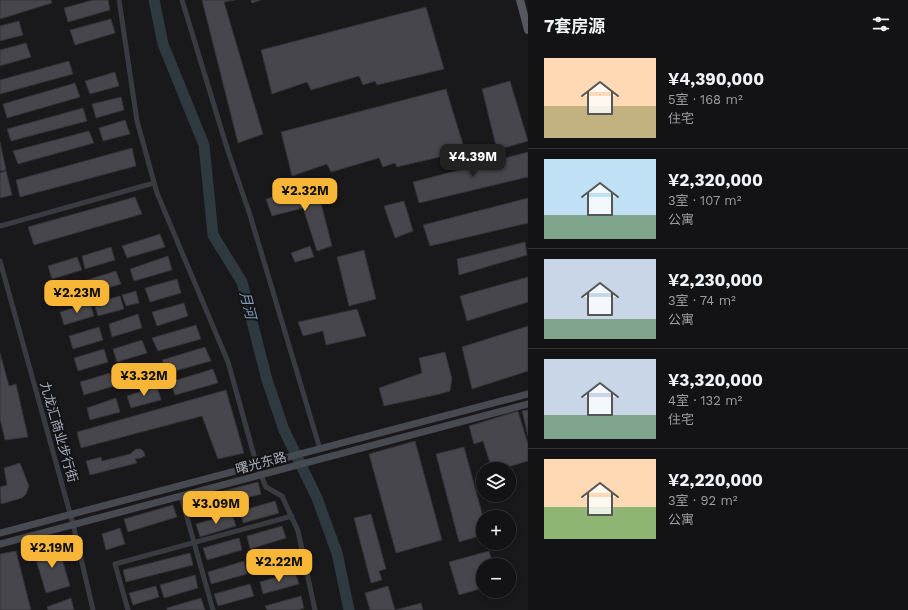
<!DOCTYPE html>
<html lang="zh">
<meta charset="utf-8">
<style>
body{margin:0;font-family:"Work Sans","Noto Sans SC",sans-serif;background:#202022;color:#f1f3f6;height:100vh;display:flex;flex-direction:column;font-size:15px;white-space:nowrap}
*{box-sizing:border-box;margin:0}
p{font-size:13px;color:#9d9ea0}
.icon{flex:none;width:22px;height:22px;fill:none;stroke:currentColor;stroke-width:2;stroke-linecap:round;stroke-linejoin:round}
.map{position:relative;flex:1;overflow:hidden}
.sheet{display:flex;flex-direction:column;background:#131315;width:380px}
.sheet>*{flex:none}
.buttons{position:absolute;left:476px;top:462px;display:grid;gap:8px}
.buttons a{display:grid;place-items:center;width:40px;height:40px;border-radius:50%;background:#131315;box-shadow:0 2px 6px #0003,0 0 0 1px #323234;font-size:20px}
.price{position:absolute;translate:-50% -34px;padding:0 9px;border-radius:8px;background:#f7b636;color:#111;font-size:13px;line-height:26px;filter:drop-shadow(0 1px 2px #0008)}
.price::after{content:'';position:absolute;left:50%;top:24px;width:12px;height:9px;margin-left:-6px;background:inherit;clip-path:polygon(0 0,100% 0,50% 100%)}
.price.current{background:#222;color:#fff}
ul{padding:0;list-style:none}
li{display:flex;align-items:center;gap:12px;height:100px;padding:0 16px}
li+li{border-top:1px solid #323234}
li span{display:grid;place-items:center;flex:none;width:112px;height:80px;border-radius:0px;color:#555}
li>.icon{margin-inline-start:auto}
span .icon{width:48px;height:48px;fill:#fffc;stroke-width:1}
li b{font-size:17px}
h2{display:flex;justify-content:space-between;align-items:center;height:48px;padding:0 16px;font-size:17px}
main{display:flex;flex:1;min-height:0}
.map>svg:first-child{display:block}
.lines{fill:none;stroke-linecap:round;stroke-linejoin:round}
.river{stroke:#2f3940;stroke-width:11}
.building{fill:#46464c;stroke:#333338}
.street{stroke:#3a3b41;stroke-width:5}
.secondary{stroke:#484a51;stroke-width:7}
.primary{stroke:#565860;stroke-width:8}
.labels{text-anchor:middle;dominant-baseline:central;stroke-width:4;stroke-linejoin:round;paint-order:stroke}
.street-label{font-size:13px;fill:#acb0bc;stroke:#141417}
.water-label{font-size:14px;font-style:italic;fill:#829eb7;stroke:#141417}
</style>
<main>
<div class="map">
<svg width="528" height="610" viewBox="0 0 528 610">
<rect width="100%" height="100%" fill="#19191c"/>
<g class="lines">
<polyline class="river" points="154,0 163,44 204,145 213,235 242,282 267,380 284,430 317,498 337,553 349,610"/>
</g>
<g class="building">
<polygon points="0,0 51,0 52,3 0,19"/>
<polygon points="93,0 108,0 110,10 68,22 64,8"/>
<polygon points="202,0 235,0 224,2 263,134 238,143"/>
<polygon points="251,0 261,0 252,3"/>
<polygon points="426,7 444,69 377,85 375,81 363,85 359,76 311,90 307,82 272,94 261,50"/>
<polygon points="111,19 115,33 75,45 70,30"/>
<polygon points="19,21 23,35 0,41 0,26"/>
<polygon points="26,43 31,57 0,66 0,50"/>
<polygon points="69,61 73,74 0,94 0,80"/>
<polygon points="115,72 119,86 90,94 85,81"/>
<polygon points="510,81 528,141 497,150 482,89"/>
<polygon points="75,83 80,97 7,118 3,104"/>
<polygon points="446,89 465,151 397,167 395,163 383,167 379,158 331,172 327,164 292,176 281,132"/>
<polygon points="121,97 124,110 96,118 92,104"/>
<polygon points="83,108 87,121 11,141 7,129"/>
<polygon points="125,120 130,134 103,141 99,128"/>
<polygon points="89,131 94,143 18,164 13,151"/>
<polygon points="0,142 6,170 0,171"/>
<polygon points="132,148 136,166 20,197 16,180"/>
<polygon points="528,152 528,177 419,203 413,182"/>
<polygon points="6,171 12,195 0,198 0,173"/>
<polygon points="316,184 332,246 317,251 303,208 272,216 266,199"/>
<polygon points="135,197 142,214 34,245 28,227"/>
<polygon points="528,198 528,223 430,246 423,225"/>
<polygon points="404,201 413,231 395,238 384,206"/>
<polygon points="160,234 165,247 127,258 122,246"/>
<polygon points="525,242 527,255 459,275 457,259"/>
<polygon points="310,246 314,257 295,262 291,253"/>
<polygon points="111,247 115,260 85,269 82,256"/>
<polygon points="364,250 376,299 349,306 337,257"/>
<polygon points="168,256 172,270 134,281 130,269"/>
<polygon points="77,257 82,270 52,279 48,266"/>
<polygon points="116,271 121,284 91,293 87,280"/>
<polygon points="528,277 528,302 467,321 460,296"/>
<polygon points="177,279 181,293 150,302 145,288"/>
<polygon points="83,281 87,294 57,303 53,290"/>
<polygon points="136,291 139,303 126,306 122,295"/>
<polygon points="120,296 124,309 98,316 94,303"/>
<polygon points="90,303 94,316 64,325 60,312"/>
<polygon points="184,303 188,316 157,326 152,312"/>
<polygon points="357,309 366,336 326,345 323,331 303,336 298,322"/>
<polygon points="138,314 142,328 112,337 109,324"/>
<polygon points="196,325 201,339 158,351 152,338"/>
<polygon points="528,326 528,371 472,389 462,347"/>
<polygon points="99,327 103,340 73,349 69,336"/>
<polygon points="142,340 147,353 117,362 113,349"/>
<polygon points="205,347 211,361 168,373 162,360"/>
<polygon points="104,349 108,362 78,371 74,358"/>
<polygon points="445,352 452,379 450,391 440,394 384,406 379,388 422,373 419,358"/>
<polygon points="0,353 9,386 16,384 28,437 5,440 0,419"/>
<polygon points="149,364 153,378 124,386 120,374"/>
<polygon points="213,369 218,383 175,395 170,382"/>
<polygon points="110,373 114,386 84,395 80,382"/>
<polygon points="157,386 161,400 131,408 127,396"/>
<polygon points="226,390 244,453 218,459 202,416 81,448 77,432"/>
<polygon points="116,398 120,412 90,420 87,408"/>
<polygon points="528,410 528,436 522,411"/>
<polygon points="518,411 528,444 528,461 501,469 492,469 483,441 474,444 469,426"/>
<polygon points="415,441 442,540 396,553 369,454"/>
<polygon points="464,447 483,517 483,535 459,542 436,454"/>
<polygon points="136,449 141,449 144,452 145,456 141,458 135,459 137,463 90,475 86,461 101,457 102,461 130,454"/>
<polygon points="20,463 29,486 26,494 22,498 1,504 0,487 7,485 4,468"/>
<polygon points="258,482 261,494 191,513 188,500"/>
<polygon points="275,501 279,513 243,523 240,511"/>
<polygon points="173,505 177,517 128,532 124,519"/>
<polygon points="232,514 236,526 200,537 196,524"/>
<polygon points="371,514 386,569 379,571 382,580 371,583 354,518"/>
<polygon points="282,526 286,538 250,549 247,536"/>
<polygon points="120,528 125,544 106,550 102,534"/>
<polygon points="239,538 242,550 207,560 203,548"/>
<polygon points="58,545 70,586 46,593 34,553"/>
<polygon points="289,549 292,561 257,571 253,559"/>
<polygon points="16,551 31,610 0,610 0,554"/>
<polygon points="489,551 493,565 483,565 483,588 459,595 449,562"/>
<polygon points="190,553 193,565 126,582 123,570"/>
<polygon points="244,561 247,574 211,584 208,572"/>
<polygon points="295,572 299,584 263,594 260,582"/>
<polygon points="195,575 198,588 164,598 160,585"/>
<polygon points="250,584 254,596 218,606 214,594"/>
<polygon points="156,586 159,597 133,605 129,593"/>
<polygon points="388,586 395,610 370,610 365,593"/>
<polygon points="301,596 304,608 298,610 267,610 265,606"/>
<polygon points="71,598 74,610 48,610 47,607"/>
<polygon points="201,598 205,610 167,610 167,608"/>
<polygon points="421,603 423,610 395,610"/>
</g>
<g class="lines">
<g class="street">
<polyline points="119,0 137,121 157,193 228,362 257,466 266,487 282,496 298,531 315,610"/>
<polyline points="182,0 227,148 250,215 320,449"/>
<polyline points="0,226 154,183"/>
<polyline points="0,261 73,524 93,610"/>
<polyline points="181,496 213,610"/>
<polyline points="128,610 115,564 292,516"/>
</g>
<g class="secondary">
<polyline points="0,533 528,394"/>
<polyline points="0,544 528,404"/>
</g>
<polyline class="primary" points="520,0 528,30"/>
</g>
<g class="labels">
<g class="street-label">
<text transform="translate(59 432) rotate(74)">九龙汇商业步行街</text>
<text transform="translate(261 463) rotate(-15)">曙光东路</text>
</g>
<g class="water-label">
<text transform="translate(248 305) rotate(76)">月河</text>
</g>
</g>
</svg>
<div class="buttons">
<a><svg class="icon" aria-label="layers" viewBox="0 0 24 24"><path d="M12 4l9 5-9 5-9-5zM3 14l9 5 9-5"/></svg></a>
<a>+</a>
<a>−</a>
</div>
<b class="price current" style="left:473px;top:178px">¥4.39M</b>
<b class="price" style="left:305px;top:212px">¥2.32M</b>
<b class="price" style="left:77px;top:314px">¥2.23M</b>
<b class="price" style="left:144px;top:397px">¥3.32M</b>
<b class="price" style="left:216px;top:525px">¥3.09M</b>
<b class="price" style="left:52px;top:569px">¥2.19M</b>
<b class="price" style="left:279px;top:583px">¥2.22M</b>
</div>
<section class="sheet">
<h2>7套房源<svg class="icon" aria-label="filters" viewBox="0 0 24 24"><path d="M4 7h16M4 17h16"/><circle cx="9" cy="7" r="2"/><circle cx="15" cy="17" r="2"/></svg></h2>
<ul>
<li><span style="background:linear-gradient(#ffd9b3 60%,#c2b280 0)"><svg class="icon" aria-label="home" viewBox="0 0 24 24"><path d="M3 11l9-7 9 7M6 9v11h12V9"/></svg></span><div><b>¥4,390,000</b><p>5室 · 168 m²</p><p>住宅</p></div></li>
<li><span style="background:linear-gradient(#bfe0f5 70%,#7fa58c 0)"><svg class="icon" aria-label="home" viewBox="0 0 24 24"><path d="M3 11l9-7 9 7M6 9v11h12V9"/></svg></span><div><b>¥2,320,000</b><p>3室 · 107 m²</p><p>公寓</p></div></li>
<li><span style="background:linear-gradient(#c9d6e8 75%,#7fa58c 0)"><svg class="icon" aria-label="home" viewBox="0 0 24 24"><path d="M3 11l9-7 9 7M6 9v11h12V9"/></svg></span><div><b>¥2,230,000</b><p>3室 · 74 m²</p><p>公寓</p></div></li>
<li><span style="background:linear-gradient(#c9d6e8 70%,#7fa58c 0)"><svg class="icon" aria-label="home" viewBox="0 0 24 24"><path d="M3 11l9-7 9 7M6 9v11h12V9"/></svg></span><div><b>¥3,320,000</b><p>4室 · 132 m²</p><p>住宅</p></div></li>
<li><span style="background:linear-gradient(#ffd9b3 60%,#8fb573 0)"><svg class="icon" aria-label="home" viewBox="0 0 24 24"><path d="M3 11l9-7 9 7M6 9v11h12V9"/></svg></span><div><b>¥2,220,000</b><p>3室 · 92 m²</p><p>公寓</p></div></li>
</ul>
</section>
</main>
